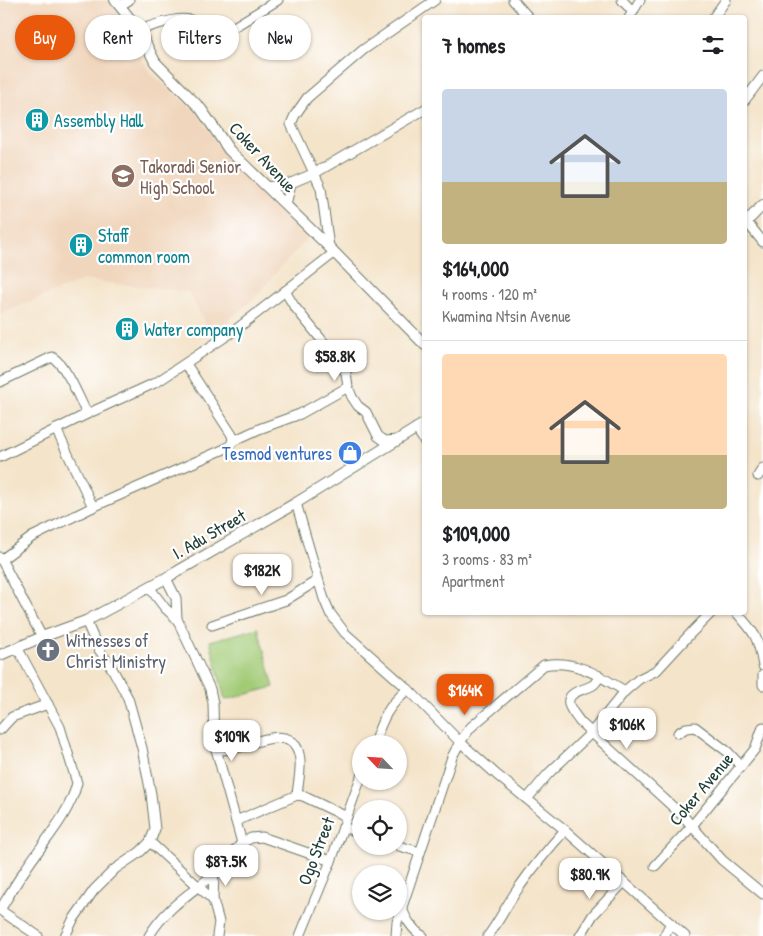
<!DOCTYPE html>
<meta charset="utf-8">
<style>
body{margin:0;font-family:"Patrick Hand",sans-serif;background:#f2f2f2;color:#202124;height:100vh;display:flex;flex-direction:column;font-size:19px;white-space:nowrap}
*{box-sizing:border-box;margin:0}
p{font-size:16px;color:#757577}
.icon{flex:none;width:28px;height:28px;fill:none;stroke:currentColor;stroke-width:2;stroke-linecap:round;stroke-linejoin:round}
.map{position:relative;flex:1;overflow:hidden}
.details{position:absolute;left:422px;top:15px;width:325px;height:600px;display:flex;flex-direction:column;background:#fff;border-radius:5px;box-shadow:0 1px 4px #0004}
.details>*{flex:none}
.top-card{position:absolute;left:15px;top:15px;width:332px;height:45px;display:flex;gap:10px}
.needle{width:32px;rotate:295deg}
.fabs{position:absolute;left:352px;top:735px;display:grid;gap:10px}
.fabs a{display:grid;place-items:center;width:55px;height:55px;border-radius:50%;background:#fff;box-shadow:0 1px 4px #0004;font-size:25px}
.price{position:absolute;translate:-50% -42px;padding:0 11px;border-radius:10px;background:#fff;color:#222;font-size:16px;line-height:32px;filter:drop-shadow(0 1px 2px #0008)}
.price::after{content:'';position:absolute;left:50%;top:30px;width:15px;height:11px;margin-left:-8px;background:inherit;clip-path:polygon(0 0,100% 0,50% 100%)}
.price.selected{background:#ea580c;color:#fff}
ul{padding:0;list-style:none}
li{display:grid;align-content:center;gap:10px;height:265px;padding:0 20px}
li+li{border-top:1px solid #e0e0e0}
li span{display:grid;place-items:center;height:155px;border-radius:5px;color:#555}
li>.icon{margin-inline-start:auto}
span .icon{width:90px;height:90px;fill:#fffc;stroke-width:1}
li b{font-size:21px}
h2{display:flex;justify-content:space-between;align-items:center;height:60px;padding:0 20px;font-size:21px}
.tag{padding:0 18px;border-radius:22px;background:#fff;box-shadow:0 1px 4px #0004;font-size:18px;line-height:45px}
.tag.selected{background:#ea580c;color:#fff}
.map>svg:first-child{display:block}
.built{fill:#f0d6bc}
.grass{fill:#a2cb76;stroke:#608455}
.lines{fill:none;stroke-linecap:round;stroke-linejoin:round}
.minor-casing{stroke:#6a7768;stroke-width:11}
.tertiary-casing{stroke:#6a7768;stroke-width:12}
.minor{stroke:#fff;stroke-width:9}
.tertiary{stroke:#fff;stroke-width:10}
.labels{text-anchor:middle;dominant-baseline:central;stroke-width:4.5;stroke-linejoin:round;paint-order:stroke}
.culture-label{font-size:18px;fill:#0d838f;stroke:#fff;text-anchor:start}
.street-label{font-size:18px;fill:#1f3d34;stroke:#fff}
.education-label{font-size:18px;fill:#785e54;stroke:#fff;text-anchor:start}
.shop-label{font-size:18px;fill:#366cbe;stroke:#fff;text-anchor:end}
.worship-label{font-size:18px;fill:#5b616d;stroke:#fff;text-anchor:start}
</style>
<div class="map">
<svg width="763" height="936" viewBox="0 0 763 936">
<rect width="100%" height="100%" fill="#fff"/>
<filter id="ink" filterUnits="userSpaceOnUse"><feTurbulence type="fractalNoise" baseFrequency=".02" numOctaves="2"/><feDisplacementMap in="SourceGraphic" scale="10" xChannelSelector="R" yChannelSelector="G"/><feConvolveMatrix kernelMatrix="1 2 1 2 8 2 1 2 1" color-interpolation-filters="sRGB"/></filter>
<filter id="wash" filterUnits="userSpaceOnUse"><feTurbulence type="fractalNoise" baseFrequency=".0096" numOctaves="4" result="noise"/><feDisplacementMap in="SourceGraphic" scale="20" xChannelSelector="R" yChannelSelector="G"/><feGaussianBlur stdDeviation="1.12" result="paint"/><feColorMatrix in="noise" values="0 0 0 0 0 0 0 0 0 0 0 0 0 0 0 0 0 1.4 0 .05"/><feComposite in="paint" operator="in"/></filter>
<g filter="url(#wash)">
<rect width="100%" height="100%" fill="#f4e4ca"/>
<polygon class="built" points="0,0 107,0 115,6 149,72 197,113 219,147 272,204 309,237 279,269 256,297 211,335 189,292 84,280 0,314"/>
<polygon class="grass" points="258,628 274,687 225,700 210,641"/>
</g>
<g filter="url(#ink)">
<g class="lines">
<g class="minor-casing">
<g id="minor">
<polyline points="513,0 529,18"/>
<polyline points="622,0 633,12"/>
<polyline points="121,5 129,0"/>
<polyline points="629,18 640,0"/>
<polyline points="713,18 726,0"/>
<path d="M139,30C152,26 182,14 195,22C200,26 205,31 210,36H219L278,0"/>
<polyline points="745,100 763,76"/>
<polyline points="268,187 291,183 315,173 425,109"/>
<polyline points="286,205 291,183"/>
<polyline points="745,220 763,242"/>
<polyline points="329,247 321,188 291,124 295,115 307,98 363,50 435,0"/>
<polyline points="285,291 294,306 338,360 346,373 348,387 352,397 358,406 366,412 378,436 385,441 398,440"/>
<path d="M0,382L52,357C67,366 79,398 87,414"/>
<polyline points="416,428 425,442"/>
<polyline points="56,429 93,507"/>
<polyline points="233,441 259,429 300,414 348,387"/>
<polyline points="0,457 87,414 157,382 234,331 334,253"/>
<polyline points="758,476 763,468"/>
<polyline points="296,503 324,599 330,613 345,633 408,689 460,742 497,775 565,830 685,936"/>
<polyline points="0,557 42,637"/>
<polyline points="1,560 32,537 93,507 229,447 233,441 232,435 186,364"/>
<polyline points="166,578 176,598 177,619"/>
<path d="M736,612C756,634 758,637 763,666"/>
<polyline points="212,625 286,600 318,580"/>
<polyline points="763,675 763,685"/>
<path d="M600,676C598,679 596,683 593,685C586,690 566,691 569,704C570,710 577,717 580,722L684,817L722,860L763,894"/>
<polyline points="0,730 12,717 48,704"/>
<polyline points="678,733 686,728 695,727 728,752 741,766"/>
<path d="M374,744C382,719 388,706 408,689"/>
<path d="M216,750C223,750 230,750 236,748C259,742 296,722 300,760C301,771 298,784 297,795"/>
<polyline points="527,799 548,774 591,733 625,691 639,679 657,670 691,633 712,612"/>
<polyline points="236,821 297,795 303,796 347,817"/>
<polyline points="343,827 361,833"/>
<polyline points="150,842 213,900 219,922 217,936"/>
<polyline points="242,843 251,838 262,837 331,861"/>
<polyline points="399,846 420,852"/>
<polyline points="655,866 691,827 755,749 763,727"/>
<polyline points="213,900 214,874"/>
<path d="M0,910C8,897 16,883 25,870C43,842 69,816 77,783L60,727L17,647"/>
<polyline points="0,910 38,936"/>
<polyline points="65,936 73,920 94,890 115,869 140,852 150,842 155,829 151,794 142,748 128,698 113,670 98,648 86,621"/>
<path d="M149,936C165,909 189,894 213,875C224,866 232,853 242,843L214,742L213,703L210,689L177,619L165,608L149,587"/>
<polyline points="300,936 331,861 361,777"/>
<polyline points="396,936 397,922 402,907"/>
<path d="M423,936C414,932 404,917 402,907L452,757L460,742L471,727L544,665C575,659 600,676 625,691"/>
<path d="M488,936C500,920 508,902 520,886C534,866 549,848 565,830"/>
<polyline points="580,936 593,915 624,882"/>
<polyline points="664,936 671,923"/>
</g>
</g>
<g class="tertiary-casing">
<g id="tertiary">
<polyline points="115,0 139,30 155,62 201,109 229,150 329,247 425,345"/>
<polyline points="745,223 763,205"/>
<polyline points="0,655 42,637 86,621 166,578 296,503 425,423"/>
</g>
</g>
<use href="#minor" class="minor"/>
<use href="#tertiary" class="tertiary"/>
</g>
</g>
<defs>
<g id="building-disc" transform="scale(1.25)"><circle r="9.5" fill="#0f9aa8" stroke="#fff"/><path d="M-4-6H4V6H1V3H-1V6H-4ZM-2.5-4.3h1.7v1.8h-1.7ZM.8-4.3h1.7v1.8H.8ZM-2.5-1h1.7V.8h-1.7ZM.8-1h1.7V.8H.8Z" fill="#fff"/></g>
<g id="school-disc" transform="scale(1.25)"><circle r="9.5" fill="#8d6e63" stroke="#fff"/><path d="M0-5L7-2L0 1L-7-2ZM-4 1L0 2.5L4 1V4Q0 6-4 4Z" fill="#fff"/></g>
<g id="shop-disc" transform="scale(1.25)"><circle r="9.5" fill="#3f7fe0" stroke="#fff"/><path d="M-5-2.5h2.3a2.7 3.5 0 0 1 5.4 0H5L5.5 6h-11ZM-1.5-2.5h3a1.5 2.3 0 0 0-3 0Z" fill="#fff"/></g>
<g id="church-disc" transform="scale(1.25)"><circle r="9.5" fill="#6b7280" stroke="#fff"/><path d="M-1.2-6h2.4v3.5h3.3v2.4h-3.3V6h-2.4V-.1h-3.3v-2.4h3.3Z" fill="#fff"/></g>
</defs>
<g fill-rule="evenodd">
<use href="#building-disc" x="37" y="120"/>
<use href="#school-disc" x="123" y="176"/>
<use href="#building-disc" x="81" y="245"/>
<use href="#building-disc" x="127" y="329"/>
<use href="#shop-disc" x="350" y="453"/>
<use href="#church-disc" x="48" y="650"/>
</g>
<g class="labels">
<g class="culture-label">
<text x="54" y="120">Assembly Hall</text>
<text x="98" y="235">Staff<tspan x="98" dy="21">common room</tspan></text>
<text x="144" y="329">Water company</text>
</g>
<g class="street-label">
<text transform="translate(263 157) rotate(47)">Coker Avenue</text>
<text transform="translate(209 534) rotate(-30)">I. Adu Street</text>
<text transform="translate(701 789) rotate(-50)">Coker Avenue</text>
<text transform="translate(316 851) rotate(-69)">Ogo Street</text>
</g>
<g class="education-label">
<text x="140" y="166">Takoradi Senior<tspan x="140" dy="21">High School</tspan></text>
</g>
<g class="shop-label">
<text x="332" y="453">Tesmod ventures</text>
</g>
<g class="worship-label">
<text x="66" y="640">Witnesses of<tspan x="66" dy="21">Christ Ministry</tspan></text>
</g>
</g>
</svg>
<div class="fabs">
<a><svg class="needle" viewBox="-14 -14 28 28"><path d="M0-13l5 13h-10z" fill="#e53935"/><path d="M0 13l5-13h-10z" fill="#757577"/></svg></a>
<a><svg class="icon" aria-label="locate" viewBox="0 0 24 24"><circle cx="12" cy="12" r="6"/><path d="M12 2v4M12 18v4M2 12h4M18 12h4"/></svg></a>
<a><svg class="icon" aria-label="layers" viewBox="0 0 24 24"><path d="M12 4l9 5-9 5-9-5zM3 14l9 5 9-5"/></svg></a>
</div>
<b class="price" style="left:335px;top:382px">$58.8K</b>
<b class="price" style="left:262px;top:596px">$182K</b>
<b class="price selected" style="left:465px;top:716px">$164K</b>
<b class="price" style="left:627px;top:750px">$106K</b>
<b class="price" style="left:232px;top:762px">$109K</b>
<b class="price" style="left:226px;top:887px">$87.5K</b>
<b class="price" style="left:590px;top:900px">$80.9K</b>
<div class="top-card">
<a class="tag selected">Buy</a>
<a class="tag">Rent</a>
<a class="tag">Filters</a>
<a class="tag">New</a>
</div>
<section class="details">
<h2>7 homes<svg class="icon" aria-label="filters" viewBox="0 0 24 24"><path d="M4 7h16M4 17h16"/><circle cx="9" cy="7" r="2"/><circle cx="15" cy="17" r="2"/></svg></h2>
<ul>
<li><span style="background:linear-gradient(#c9d6e8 60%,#c2b280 0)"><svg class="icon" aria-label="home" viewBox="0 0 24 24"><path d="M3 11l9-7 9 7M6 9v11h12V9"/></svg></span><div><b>$164,000</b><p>4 rooms · 120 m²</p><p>Kwamina Ntsin Avenue</p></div></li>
<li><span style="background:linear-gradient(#ffd9b3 65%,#c2b280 0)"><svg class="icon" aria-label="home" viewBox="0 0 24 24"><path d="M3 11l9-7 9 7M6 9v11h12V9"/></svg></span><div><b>$109,000</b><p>3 rooms · 83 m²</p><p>Apartment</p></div></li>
</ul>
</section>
</div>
